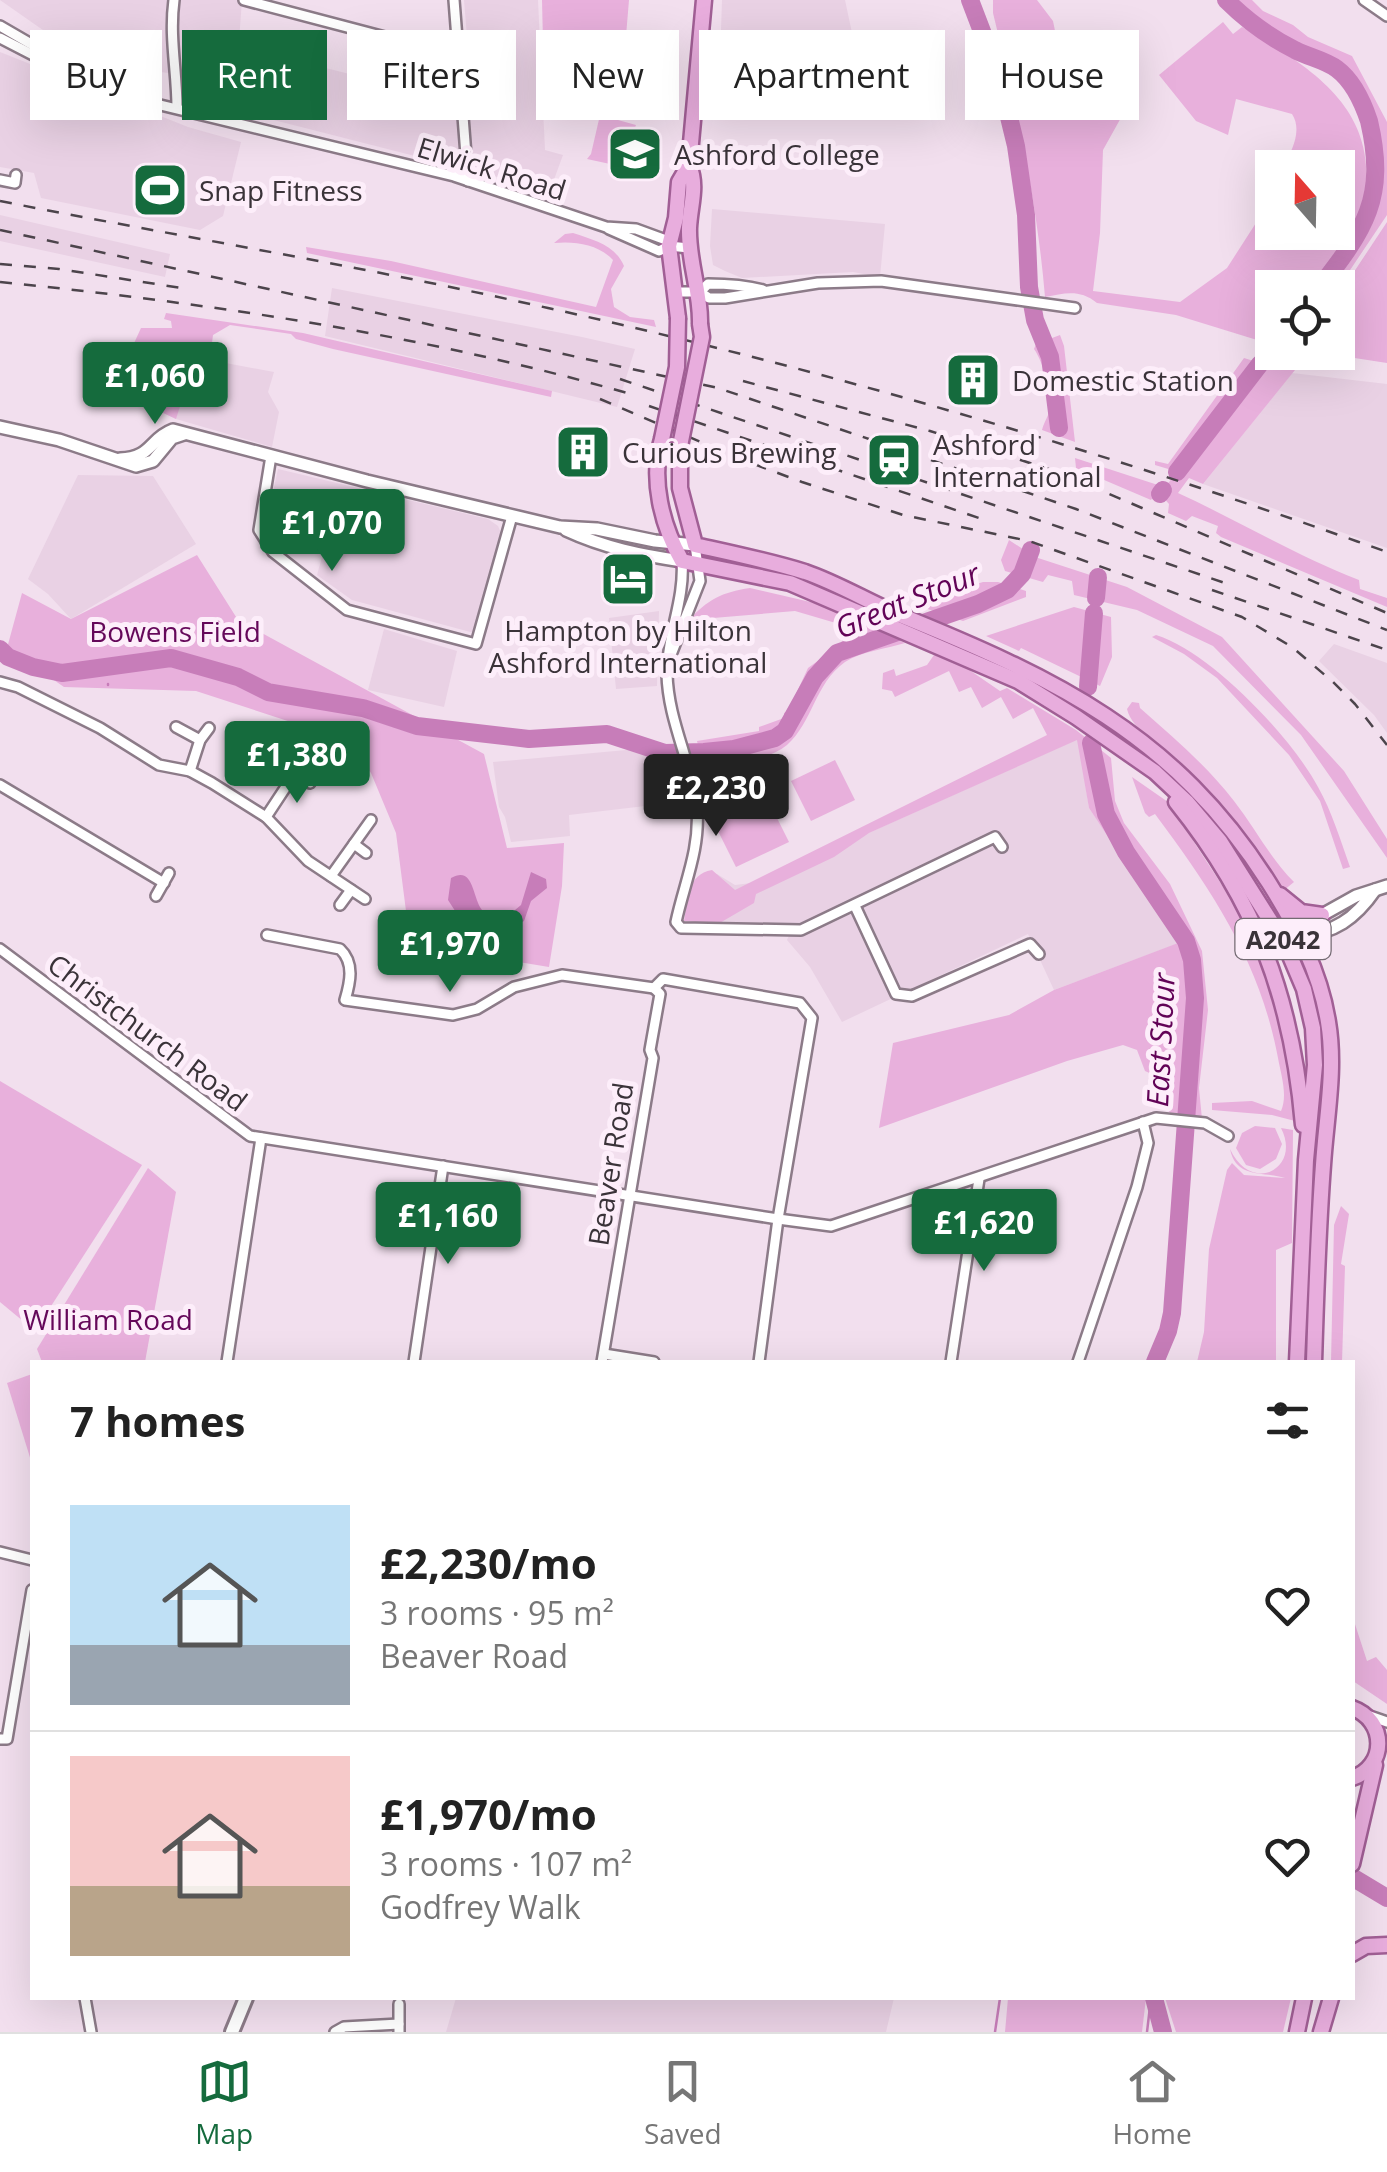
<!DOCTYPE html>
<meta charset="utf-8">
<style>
body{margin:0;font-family:"Open Sans",sans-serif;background:#f2f2f2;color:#222;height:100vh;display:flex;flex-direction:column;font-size:38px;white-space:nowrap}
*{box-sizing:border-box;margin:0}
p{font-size:32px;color:#767676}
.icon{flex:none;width:55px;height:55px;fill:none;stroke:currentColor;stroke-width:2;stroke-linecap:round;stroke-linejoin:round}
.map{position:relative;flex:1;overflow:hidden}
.sheet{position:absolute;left:30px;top:1360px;width:1325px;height:640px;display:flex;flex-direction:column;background:#fff;border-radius:0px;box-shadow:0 10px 40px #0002}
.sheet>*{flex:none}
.guide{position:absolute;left:30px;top:30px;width:1328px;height:90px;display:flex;gap:20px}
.needle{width:65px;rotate:340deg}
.fabs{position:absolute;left:1255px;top:150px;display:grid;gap:20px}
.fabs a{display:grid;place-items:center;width:100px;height:100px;border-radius:0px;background:#fff;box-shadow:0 10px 40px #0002;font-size:50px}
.price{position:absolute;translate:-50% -85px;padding:0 22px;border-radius:10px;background:#156b3d;color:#fff;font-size:32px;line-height:65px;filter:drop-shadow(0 2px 5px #0008)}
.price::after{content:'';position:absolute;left:50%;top:60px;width:30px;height:22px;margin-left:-15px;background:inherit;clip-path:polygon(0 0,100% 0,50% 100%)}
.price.on{background:#222;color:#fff}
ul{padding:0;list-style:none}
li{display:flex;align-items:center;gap:30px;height:250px;padding:0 40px}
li+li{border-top:2px solid #e0e0e0}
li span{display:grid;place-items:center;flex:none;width:280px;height:200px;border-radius:0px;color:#555}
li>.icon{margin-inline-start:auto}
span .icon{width:120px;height:120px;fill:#fffc;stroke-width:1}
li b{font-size:42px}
h2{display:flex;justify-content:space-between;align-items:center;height:120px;padding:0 40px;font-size:42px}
.tag{padding:0 35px;border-radius:0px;background:#fff;box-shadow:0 10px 40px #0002;font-size:35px;line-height:90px}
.tag.on{background:#156b3d;color:#fff}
.tabs{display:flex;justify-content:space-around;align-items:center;height:140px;border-top:2px solid #e0e0e0;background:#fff;font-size:28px;color:#767676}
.tabs a{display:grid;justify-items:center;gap:5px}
.tabs .on{color:#156b3d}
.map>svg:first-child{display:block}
.built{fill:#e9d1e4}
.green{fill:#e8b0dc}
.water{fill:#c77db9}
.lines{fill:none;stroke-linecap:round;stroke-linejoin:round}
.stream{stroke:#c77db9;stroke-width:2.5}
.river{stroke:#c77db9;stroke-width:18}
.minor-casing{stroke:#8c7b88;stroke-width:14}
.tertiary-casing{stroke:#8c7b88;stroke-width:16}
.secondary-casing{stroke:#8c7b88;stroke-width:18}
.primary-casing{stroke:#a15f95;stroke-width:19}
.minor{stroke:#fff;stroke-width:9}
.tertiary{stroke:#fff;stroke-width:11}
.secondary{stroke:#fff;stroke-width:12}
.primary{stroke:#e8addd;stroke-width:14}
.rail{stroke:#4c444b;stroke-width:2.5;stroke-dasharray:12 12;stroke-linecap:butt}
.primary-bridge-casing{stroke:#a15f95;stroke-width:19;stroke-linecap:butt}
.primary-bridge{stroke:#e8addd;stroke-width:14}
.labels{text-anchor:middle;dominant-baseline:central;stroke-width:10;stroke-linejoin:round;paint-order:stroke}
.shield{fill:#fdeefa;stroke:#746b73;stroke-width:2.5}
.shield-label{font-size:25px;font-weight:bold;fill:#3a3339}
.poi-label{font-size:28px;fill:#3a3339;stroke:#fdeefa;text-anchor:start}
.street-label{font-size:28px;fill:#3a3339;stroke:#fdeefa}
.park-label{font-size:28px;fill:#65085a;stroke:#fdeefa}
.water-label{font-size:30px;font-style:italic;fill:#620357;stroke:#fdeefa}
</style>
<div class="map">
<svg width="1387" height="2032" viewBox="0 0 1387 2032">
<rect width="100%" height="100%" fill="#f2dfee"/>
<g class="built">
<polygon points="0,0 242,0 239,41 254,54 229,108 185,75 160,72 153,75 73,51"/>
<polygon points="464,0 538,0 545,150 563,155 552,185 509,180 234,110 259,51 369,79 381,35 469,61"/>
<polygon points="722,0 845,0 864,89 764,77 763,32 721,30"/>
<polygon points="0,52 188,127 241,142 223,216 200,230 41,198 34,173 0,167"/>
<polygon points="712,209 885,224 880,277 853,272 742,278 725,271 713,265 710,246"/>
<polygon points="0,215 170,254 165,277 0,241"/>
<polygon points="332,288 582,337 635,349 617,407 325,336"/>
<polygon points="200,349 210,360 274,372 268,392 279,412 272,447 176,419 113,389"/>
<polygon points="1292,373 1387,384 1387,548 1203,484"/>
<polygon points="278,469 488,519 498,526 501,533 474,633 352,600 317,575 331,525 269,510"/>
<polygon points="78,475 153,476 196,544 71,619 48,594 28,579"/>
<polygon points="659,611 657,686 616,689 609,618"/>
<polygon points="384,629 457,651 444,707 368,690"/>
<polygon points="1334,644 1387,663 1387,733 1374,715 1319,661"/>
<polygon points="1078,739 1089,808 1179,943 1054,990 1028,934 842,1022 810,967 787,940 793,926 690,920 703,875 717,874 735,885 759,882"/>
<polygon points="637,749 671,763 679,802 569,815 570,836 511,842 505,817 499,807 493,762"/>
<polygon points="456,1998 894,1998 886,2032 446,2032"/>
</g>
<g class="green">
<polygon points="542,0 629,0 620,108 544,84"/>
<path d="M993,0H1037L1053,21L1061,60L1073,78C1089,82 1101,76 1107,61L1113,83L1136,78L1137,89L1103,150L1100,233L1093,291L1180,302L1227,268L1272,198V232H1338V168L1284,167C1291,151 1303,131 1292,114L1236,99L1228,135L1196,121L1159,75L1223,22L1233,34L1242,27C1317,71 1387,113 1361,217C1349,242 1328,266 1312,287L1272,288V340L1270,344L1176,315L1097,303C1080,289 1065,293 1045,297C1037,200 1016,107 993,13Z"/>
<polygon points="1228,0 1252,0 1263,11 1293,25 1308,37 1352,56 1387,122 1387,215 1338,288 1316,287 1374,208 1382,168 1363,105 1332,66 1292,49"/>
<polygon points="600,115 636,125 626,151 614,152 610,164 587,159 591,154"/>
<polygon points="1387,222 1387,363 1322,353 1338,352 1338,296"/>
<path d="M573,233C594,240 615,245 624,266L611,289L614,307L630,317L654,320L656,327L307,253L306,247L391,261L596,307L613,260C598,244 575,241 554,243L565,234Z"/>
<polygon points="166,313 303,333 552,391 551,397 333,349 296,339 291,334 230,325 213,335 209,366 194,381 188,381 176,419 113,389 141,328 172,328 171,321 164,319"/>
<path d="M1060,335L1064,346L1075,442L1042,430C1043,425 1046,420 1048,415C1053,398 1044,363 1034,349L1036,344Z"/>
<path d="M1272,347V352L1287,353L1277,366L1295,370L1203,484L1189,478L1178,493C1239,521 1297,556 1359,580L1360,589L1387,598V607L1221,537L1216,533L1218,526L1192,516L1186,521L1168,513L1169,504L1160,494Z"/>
<polygon points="1244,358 1257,362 1175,471 1155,465 1155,461 1168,464"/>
<polygon points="1075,458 1161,486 1151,500 1076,468"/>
<polygon points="1009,540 1035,557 1127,587 1222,637 1344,771 1387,839 1387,858 1301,735 1213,646 1137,610 1074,595 1072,581 1048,575 1043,582 1005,571 1001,560"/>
<polygon points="197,555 238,620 484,754 507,848 564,843 562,886 549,967 447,950 406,911 396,833 371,773 343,739 196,691 64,687 7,648 22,593 71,619"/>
<polygon points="983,582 998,582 1026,591 1026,597 963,621 913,604"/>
<path d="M750,588L819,604L905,643C886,649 862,651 845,662C815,683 813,722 787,745C766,762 730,764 704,769L697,741L759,731V727L784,718V713L788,711L808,668L841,644L846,626L795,611L689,620C707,600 722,592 750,588Z"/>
<polygon points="1074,607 1111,617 1112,657 1100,686 1021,648 1019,651 986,636"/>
<path d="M1156,635C1210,651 1292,738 1318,787C1332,812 1340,839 1350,867L1343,869L1320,801L1289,755L1217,678L1184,654L1152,637Z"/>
<path d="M934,655L965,667L1000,691L1007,688L1076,730L1111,758L1115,801L1124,823L1170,884L1202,951L1208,1010L1199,1088L1202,1119L1171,1114L1167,1109L1163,1073L1154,1075L1145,1071L1137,1050L1123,1045L1067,1061L879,1128L893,1043L1009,1015L1054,990L1178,943L1089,808L1077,740L869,833L834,857L756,894L754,903L718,924L684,921C688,900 687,874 712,870L735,890L1047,735L1033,708L1013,719L1001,697L982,708L971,687L959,692L949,671L895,697L892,691L882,689L883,673L894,669L896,676L927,665Z"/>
<path d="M1132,702L1139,703L1140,708C1173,737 1207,766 1234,801C1255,828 1270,858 1294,882L1283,891L1276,885C1245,843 1216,800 1180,763C1164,747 1132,731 1127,709Z"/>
<polygon points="835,760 855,800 811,821 791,781"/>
<path d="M1132,777L1168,802L1242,916L1273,981L1297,1110L1295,1121L1272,1115L1212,1110V1103L1252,1101L1281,1111C1288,1095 1281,1075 1278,1058C1260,962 1213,892 1155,814L1149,817L1145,813Z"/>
<polygon points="763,790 789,842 736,867 710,815"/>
<polygon points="0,1081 142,1165 35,1331 0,1302"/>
<polygon points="1255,1126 1275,1128 1282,1144 1276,1159 1260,1169 1246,1165 1236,1148 1242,1133"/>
<path d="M1281,1128L1293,1130L1292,1243L1276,1250V1362H1197L1204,1332L1209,1249L1227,1170L1232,1163L1244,1175L1285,1178C1263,1171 1236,1179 1230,1149C1251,1195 1302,1169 1281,1128Z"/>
<polygon points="148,1168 176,1192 145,1362 42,1362 37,1349"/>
<polygon points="1341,1206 1349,1214 1341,1264 1345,1266 1342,1362 1331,1362 1334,1225"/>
<polygon points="32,1374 32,1464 7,1383"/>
<polygon points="1353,1618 1367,1661 1376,1657 1387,1670 1387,1704 1353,1681"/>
<polygon points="1008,1998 1146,1998 1142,2032 1005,2032"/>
<polygon points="1165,1998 1291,1998 1283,2032 1176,2032"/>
</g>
<path class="water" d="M531,872L546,879L547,888L531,901L524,921L511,929L473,920H461L448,900L451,878C474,865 472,897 482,910L509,915L521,905Z"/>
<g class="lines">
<g class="stream">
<polyline points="105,666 106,671"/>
<polyline points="108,684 108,685"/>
<polyline points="995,2032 1000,1998"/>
<polyline points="1147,2032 1151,1998"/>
</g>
<g class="river">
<polyline points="970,0 999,76 1016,146 1026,215 1029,287 1035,320 1050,357 1059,428"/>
<path d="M1226,0C1245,19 1271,38 1295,50C1308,57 1325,60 1337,69C1353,81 1363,103 1369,121C1387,198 1365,229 1319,288"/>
<polyline points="1272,349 1272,348"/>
<polyline points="1177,472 1260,364"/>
<polyline points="1160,494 1163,490"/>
<polyline points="1096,598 1098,577"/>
<polyline points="0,649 8,657 33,667 62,673 171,658 238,677 268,692 363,708 417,726 529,739 607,734 665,753 704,752 734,749 775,738 785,731 815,677 837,653 978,604 1007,590 1022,574 1031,550"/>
<polyline points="1088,687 1094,613"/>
<polyline points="1091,743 1106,814 1126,852 1186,941 1192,960 1195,998 1172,1313 1168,1331 1155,1362"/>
<polyline points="1352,1877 1387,1898"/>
<polyline points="1154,1998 1163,2032"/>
</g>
<g class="minor-casing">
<g id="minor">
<path d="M174,0C169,37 177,71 177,108"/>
<polyline points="244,0 385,37 459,52"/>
<polyline points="454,0 468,181"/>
<polyline points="1364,0 1387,16"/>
<polyline points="0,26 69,66 148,102 454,176 606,227 636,229 666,240 669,246 689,248"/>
<polyline points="0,38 37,57 49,57"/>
<polyline points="0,180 15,183 16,175"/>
<polyline points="609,229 659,251 669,246"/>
<polyline points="674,292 700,292 709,298 725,298 818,283 881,281 1075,308"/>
<path d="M700,292L708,284C727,284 745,285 763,290"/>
<polyline points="271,456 259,530 273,552 347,610 476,644 512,516"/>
<path d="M682,561C685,600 667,635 667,674C668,721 692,763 697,810C700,850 684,884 676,922L681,928L801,930L995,837L1002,847"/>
<polyline points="672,652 700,581 695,545"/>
<polyline points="0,682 18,687 100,728 159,765 190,771 212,783 266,817 308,861 365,899"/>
<polyline points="176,727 200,740"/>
<polyline points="282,765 310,783"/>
<polyline points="190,771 200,740 209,728"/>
<polyline points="0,785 164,883"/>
<polyline points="266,817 295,773"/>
<polyline points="354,844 366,853"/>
<polyline points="331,876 371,820"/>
<polyline points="156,896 169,873"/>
<polyline points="340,905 351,890"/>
<polyline points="855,906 896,994 912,996 1030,944 1039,954"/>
<path d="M267,935L340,949C355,963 350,983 345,1000L453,1015L477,1009L514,987L562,975L654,988"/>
<polyline points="0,949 250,1136 778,1219 831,1226 1156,1118 1205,1123 1228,1136"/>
<polyline points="654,988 663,979 800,1003 812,1018 778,1219 759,1362"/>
<polyline points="604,1354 654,1362"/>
<polyline points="227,1362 261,1138"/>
<polyline points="414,1362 443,1166"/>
<polyline points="602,1362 653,1058 650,1050 660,994 654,988"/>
<polyline points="951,1362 979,1179"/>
<polyline points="1078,1362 1137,1187 1148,1143 1143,1122"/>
<polyline points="0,1552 32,1560"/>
<polyline points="1370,1716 1387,1722"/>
<polyline points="0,1739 7,1739 32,1590"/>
<polyline points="85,1998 91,2032"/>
<polyline points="335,2032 344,2027 399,2024"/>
<polyline points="399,2032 399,2004"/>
</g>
</g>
<g class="tertiary-casing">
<g id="tertiary">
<polyline points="0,427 59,440 136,466 153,461 172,438 184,434"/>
<path d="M120,459C152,458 149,439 173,430L367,481L560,527L597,529L655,541L695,545"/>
<path d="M566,530C605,548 641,555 682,561"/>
<path d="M1300,936C1334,933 1355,919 1375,890"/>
<polyline points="1293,940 1322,915 1356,896 1387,886"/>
</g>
</g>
<g class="secondary-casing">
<polyline id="secondary" points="232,2032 246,1998"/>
</g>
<g class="primary-casing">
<g id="primary">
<path d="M689,165C698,187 690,205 689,228C688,262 701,291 700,324"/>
<polyline points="678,318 669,246 676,218 679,182 689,165 704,0"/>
<path d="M662,439C650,479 662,526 682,561L790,583L1018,681L1076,717L1155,772L1187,802L1220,841L1285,944L1304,989L1313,1028L1315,1065L1306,1160L1297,1362"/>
<path d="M680,446V488L695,545C731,553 770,561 805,572C837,583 865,600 895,613C1053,677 1175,734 1269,883C1296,926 1320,971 1328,1022C1336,1069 1326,1118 1323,1165C1318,1231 1316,1297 1314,1362"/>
<path d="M1176,802C1256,902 1292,997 1303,1125"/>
<polyline points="1280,895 1301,912 1322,915"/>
<path d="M1352,1708C1387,1720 1387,1767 1352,1778"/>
<polyline points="1352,1864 1375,1765"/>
<polyline points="1352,1954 1366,1946 1387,1945"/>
<polyline points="1297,2032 1304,1998"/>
<polyline points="1321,2032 1331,1998"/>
</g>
</g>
<use href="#minor" class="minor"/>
<use href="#tertiary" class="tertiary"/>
<use href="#secondary" class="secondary"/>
<use href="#primary" class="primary"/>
<g class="rail">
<path d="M0,201C182,237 366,267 548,308C832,371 1112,454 1387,552"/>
<polyline points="0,230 718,388 1076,509 1387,630"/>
<polyline points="0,264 59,269 188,289"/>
<path d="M0,282C215,304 426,335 634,395"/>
<polyline points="620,379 1231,585"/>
<polyline points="743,381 930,431 1058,472 1387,613"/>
<polyline points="600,399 743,460 802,482 903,515 1029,541 1242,617 1292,647 1333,682 1355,704 1387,745"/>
<polyline points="649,406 985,520"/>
<polyline points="1212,590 1387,650"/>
</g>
<g class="primary-bridge-casing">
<g id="primary-bridge">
<polyline points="662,439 677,367 678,318"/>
<polyline points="680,446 702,337 700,324"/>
</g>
</g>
<use href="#primary-bridge" class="primary-bridge"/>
</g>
<defs>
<g id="university-square" transform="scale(2.875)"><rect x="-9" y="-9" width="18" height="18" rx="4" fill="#156b3d" stroke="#fdeefa"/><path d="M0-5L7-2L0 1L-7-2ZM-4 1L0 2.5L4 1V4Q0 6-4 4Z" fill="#fff"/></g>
<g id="stadium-square" transform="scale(2.875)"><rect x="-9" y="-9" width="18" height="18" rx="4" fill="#156b3d" stroke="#fdeefa"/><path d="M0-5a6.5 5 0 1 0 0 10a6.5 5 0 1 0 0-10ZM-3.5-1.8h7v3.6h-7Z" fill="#fff"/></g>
<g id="building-square" transform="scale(2.875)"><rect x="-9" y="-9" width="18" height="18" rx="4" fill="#156b3d" stroke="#fdeefa"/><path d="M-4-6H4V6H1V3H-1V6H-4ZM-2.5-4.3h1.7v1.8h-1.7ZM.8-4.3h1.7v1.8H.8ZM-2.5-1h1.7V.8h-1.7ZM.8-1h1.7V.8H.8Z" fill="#fff"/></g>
<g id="station-square" transform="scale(2.875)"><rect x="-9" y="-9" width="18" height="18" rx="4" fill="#156b3d" stroke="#fdeefa"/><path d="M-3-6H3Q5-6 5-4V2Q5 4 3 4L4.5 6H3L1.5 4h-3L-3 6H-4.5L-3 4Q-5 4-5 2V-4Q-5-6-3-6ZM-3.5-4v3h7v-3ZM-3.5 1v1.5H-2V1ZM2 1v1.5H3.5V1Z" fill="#fff"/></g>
<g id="hotel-square" transform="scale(2.875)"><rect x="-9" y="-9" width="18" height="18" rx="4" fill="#156b3d" stroke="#fdeefa"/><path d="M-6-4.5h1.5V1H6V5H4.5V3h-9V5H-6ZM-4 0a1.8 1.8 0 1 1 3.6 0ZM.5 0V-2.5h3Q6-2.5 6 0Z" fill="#fff"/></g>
</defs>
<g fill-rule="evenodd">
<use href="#university-square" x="635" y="154"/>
<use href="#stadium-square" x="160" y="190"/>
<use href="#building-square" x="973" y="380"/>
<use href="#building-square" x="583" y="452"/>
<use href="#station-square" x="894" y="460"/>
<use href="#hotel-square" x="628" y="579"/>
</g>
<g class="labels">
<rect class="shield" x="1235.5" y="919" width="95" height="40" rx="8"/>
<g class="shield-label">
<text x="1283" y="939">A2042</text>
</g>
<g class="poi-label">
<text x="674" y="154">Ashford College</text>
<text x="199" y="190">Snap Fitness</text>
<text x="1012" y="380">Domestic Station</text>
<text x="933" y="444">Ashford<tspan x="933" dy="32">International</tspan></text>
<text x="622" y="452">Curious Brewing</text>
<text x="628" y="630" text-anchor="middle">Hampton by Hilton<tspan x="628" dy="32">Ashford International</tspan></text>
</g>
<g class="street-label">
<text transform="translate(492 168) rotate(17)">Elwick Road</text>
<text transform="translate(148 1032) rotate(37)">Christchurch Road</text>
<text transform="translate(610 1164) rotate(-81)">Beaver Road</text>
</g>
<g class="park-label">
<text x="175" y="631">Bowens Field</text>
<text x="108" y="1319">William Road</text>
</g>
<g class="water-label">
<text transform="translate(907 600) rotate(-22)">Great Stour</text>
<text transform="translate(1160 1040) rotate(-87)">East Stour</text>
</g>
</g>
</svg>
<div class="fabs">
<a><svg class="needle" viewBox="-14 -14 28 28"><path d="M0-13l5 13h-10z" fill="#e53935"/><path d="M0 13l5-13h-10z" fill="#767676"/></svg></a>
<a><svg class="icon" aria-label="locate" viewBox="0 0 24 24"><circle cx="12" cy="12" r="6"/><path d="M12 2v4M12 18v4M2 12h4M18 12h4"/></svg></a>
</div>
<b class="price" style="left:155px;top:427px">£1,060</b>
<b class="price" style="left:332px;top:574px">£1,070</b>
<b class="price" style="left:297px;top:806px">£1,380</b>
<b class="price on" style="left:716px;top:839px">£2,230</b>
<b class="price" style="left:450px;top:995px">£1,970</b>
<b class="price" style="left:448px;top:1267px">£1,160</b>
<b class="price" style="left:984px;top:1274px">£1,620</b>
<div class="guide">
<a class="tag">Buy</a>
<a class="tag on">Rent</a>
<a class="tag">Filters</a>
<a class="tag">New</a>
<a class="tag">Apartment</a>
<a class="tag">House</a>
</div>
<section class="sheet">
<h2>7 homes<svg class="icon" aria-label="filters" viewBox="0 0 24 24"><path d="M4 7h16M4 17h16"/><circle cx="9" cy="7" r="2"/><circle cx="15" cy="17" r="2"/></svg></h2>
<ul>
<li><span style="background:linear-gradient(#bfe0f5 70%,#9aa5b1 0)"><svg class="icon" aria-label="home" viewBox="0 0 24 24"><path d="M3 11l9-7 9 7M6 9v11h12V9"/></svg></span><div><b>£2,230/mo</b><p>3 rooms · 95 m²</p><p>Beaver Road</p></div><svg class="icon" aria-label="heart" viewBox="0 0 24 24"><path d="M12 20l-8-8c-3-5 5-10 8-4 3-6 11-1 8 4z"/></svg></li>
<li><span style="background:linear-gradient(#f6c9c9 65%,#b9a48a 0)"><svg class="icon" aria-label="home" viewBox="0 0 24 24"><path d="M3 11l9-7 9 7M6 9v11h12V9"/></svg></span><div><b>£1,970/mo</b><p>3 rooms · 107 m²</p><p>Godfrey Walk</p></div><svg class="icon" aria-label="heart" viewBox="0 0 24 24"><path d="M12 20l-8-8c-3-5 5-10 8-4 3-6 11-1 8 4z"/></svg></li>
</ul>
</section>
</div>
<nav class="tabs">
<a class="on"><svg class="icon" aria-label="map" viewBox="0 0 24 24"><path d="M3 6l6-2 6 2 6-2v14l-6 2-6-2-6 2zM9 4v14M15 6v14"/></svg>Map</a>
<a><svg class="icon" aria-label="saved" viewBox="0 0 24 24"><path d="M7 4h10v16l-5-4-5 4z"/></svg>Saved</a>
<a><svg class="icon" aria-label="home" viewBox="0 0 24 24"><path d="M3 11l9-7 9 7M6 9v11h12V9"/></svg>Home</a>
</nav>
